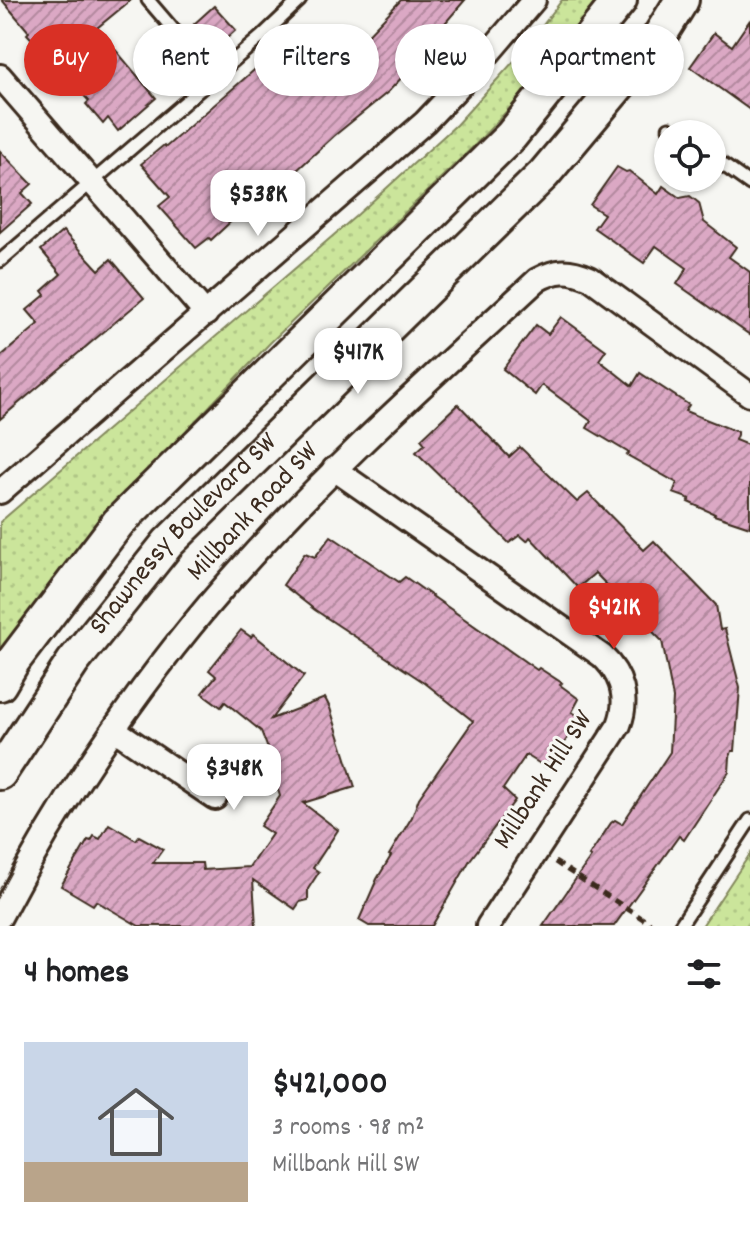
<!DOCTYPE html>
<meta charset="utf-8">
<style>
body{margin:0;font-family:Dekko,sans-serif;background:#f2f2f2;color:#202124;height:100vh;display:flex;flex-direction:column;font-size:30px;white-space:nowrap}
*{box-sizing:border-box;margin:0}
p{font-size:26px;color:#757577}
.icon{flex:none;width:44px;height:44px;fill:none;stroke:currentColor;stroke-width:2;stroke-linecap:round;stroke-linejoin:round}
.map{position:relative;height:926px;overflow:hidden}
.drawer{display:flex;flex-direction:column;background:#fff;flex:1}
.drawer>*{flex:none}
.top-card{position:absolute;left:24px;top:24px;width:702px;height:72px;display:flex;gap:16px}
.buttons{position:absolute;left:654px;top:120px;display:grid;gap:16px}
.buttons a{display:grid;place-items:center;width:72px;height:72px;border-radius:50%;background:#fff;box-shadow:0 2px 6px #0004;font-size:40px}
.price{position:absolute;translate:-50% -68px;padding:0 18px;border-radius:16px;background:#fff;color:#222;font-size:26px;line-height:52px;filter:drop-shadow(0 2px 4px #0008)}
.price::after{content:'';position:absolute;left:50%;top:48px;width:24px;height:18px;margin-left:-12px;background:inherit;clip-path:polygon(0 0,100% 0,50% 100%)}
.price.selected{background:#d93025;color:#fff}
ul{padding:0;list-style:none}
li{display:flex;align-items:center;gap:24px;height:200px;padding:0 24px}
li span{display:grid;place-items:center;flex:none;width:224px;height:160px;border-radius:0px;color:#555}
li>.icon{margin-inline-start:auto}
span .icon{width:96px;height:96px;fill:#fffc;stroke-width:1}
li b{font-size:34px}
h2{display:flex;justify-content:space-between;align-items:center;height:96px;padding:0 24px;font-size:34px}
.tag{padding:0 28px;border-radius:36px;background:#fff;box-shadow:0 2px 6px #0004;font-size:28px;line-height:72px}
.tag.selected{background:#d93025;color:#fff}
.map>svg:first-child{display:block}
.park{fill:url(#park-dots);stroke:#83885c;stroke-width:2}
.building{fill:url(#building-hatch);stroke:#3b2a1e;stroke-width:2}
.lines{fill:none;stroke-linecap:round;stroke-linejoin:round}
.lane-casing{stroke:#3b2a1e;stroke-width:17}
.street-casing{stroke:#3b2a1e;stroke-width:28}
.secondary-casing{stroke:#3b2a1e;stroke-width:38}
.path{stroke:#3b2a1e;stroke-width:5;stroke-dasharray:8 6;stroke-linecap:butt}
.lane{stroke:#f6f6f2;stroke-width:11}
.street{stroke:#f6f6f2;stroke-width:22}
.secondary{stroke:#f6f6f2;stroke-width:32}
.labels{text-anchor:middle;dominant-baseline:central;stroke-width:6;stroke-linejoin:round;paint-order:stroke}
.street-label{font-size:28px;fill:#3b2a1e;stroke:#f6f6f2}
</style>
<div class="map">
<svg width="750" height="926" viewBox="0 0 750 926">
<defs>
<pattern id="park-dots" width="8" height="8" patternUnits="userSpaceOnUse" patternTransform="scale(2)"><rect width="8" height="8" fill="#cbe59b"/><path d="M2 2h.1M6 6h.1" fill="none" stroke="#afc585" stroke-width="1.8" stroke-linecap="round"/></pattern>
<pattern id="building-hatch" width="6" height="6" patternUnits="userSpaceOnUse" patternTransform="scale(2)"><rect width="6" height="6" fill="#dba8c4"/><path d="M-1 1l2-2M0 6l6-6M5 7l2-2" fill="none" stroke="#b3899f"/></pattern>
</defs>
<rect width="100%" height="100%" fill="#f6f6f2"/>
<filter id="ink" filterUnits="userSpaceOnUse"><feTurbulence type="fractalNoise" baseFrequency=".0125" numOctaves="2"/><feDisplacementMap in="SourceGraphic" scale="16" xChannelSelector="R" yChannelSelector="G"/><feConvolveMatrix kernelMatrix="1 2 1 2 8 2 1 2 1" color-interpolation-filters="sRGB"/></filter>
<g filter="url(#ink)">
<g class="park">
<polygon points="562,0 601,0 549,66 476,144 270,343 90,531 0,652 0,522 356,216 456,125 525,49"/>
<polygon points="750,854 750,926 702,926"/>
</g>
<g class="building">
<polygon points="2,0 131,0 97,28 156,98 118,131 108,118 103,124 86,104 89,101 27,34 29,32"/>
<polygon points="401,0 465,0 428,43 431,47 388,92 334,136 281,185 241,217 239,214 211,240 209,238 196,248 159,206 170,197 141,164 164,145 166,147 293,36 322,70 355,39 359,44"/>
<polygon points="214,6 236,30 216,48 194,24"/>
<polygon points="750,20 750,110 690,67 714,33 732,46"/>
<polygon points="0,151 32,184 22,193 32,204 0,232"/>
<polygon points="617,167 626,172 629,171 658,194 663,186 680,198 690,196 699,203 704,222 736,247 729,257 750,272 750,335 677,284 687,268 656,246 644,263 594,228 604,214 590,205"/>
<polygon points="63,231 99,270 111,259 144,298 0,419 0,357 39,324 27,310 45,295 42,291 61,274 41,250"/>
<polygon points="561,317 606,350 599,360 632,386 640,373 689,405 685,411 738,432 735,440 750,446 750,527 714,515 715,514 688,502 690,499 673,493 677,483 627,455 629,453 587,428 591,421 542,385 535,395 503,369 536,325 548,334"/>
<polygon points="458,404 509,457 520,447 577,502 588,493 644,550 654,541 716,605 720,630 725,629 740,688 735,751 732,751 730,757 729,772 684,840 679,836 614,926 543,926 591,857 589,856 611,823 615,820 622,824 670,752 673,698 662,641 595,573 578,588 530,537 527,541 520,535 509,543 416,452 425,444 421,439"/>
<polygon points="331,536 399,582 405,577 537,670 539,668 562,683 560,685 579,699 572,712 579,716 575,723 577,724 547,768 526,755 503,789 515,800 470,860 432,926 369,926 359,920 377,879 391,856 389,855 412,817 419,798 473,721 425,683 315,610 283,585 305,553 315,557"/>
<polygon points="241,630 251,637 253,634 304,676 271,719 325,698 330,708 355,787 303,803 338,830 313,868 319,872 308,889 308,900 300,902 295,909 253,880 256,926 139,926 96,901 93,905 61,886 88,840 91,841 94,836 100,839 109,824 136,840 139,836 163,849 153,863 202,863 203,870 249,867 272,834 260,826 280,796 271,768 275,767 261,731 225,702 221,707 202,693 216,676 209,670"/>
</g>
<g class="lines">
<g class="lane-casing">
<g id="lane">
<polyline points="148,0 214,77"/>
<polyline points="669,128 678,134"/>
<polyline points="712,157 750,184"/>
<polyline points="0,261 261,37 300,0"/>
<polyline points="680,926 750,820"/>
</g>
</g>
<g class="street-casing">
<g id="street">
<polyline points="0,76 206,314"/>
<path d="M334,469L602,656C622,675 629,699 619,725L488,926"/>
<polyline points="0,492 425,122 469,76 534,0"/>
<polyline points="115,730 215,798"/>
<path d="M0,917C63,796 149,669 241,568C333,465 436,374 537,280C557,269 569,269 590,278L750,395"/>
</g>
</g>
<g class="secondary-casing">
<g id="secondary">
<polyline points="0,684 14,660 118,523 511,136 620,0"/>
<path id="s1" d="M0,773L73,662L168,543L544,174L659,37L682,0"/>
</g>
</g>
<polyline class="path" points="555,862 654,926"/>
<use href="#lane" class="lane"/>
<use href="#street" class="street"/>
<use href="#secondary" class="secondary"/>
</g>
</g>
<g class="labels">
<g class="street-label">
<text transform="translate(254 513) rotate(-47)">Millbank Road SW</text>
<text stroke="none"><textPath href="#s1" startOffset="302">Shawnessy Boulevard SW</textPath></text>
<text transform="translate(545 781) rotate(-57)">Millbank Hill SW</text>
</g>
</g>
</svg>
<div class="buttons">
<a><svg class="icon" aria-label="locate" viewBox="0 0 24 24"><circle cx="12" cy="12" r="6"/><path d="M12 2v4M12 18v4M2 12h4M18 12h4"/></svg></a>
</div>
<b class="price" style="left:258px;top:238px">$538K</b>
<b class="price" style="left:358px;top:396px">$417K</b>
<b class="price selected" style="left:614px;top:651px">$421K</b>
<b class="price" style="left:234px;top:812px">$348K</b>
<div class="top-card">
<a class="tag selected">Buy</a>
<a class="tag">Rent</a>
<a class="tag">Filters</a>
<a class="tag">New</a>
<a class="tag">Apartment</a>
</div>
</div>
<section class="drawer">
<h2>4 homes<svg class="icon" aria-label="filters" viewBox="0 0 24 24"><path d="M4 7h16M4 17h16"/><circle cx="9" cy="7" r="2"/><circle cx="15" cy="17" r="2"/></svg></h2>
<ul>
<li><span style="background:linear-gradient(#c9d6e8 75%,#b9a48a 0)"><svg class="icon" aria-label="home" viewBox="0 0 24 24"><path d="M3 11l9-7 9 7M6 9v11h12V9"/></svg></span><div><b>$421,000</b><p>3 rooms · 98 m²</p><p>Millbank Hill SW</p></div></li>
</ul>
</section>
